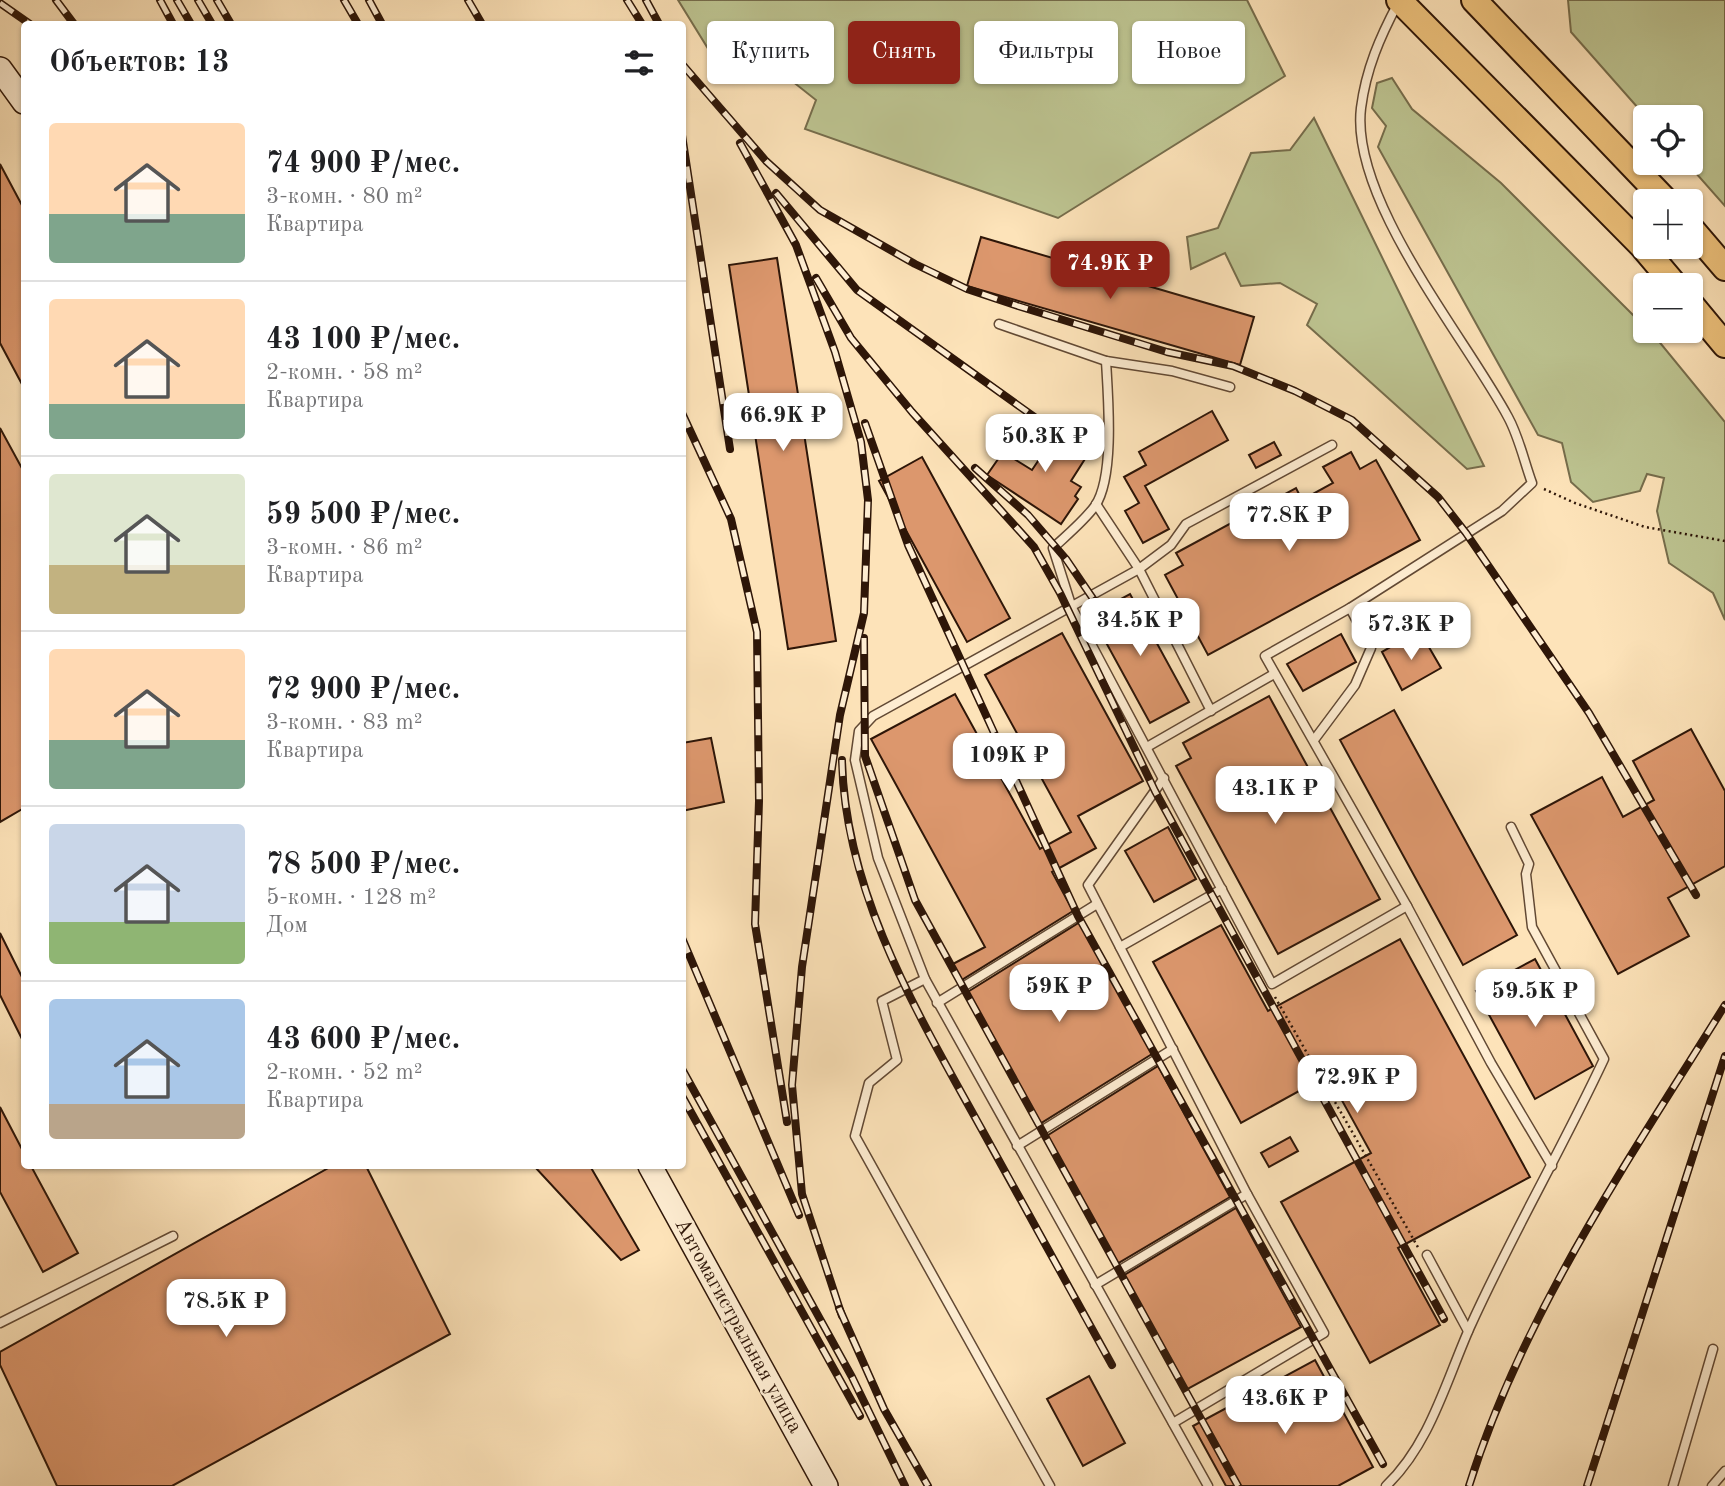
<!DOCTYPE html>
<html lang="ru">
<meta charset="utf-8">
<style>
body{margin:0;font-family:"Old Standard TT",serif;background:#f2f2f2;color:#202124;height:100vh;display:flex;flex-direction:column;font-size:26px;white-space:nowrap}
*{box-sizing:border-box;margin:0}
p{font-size:23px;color:#757577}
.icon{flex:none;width:38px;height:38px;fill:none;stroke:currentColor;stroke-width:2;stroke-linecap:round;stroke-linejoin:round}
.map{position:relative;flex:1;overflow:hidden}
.drawer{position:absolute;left:21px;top:21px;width:665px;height:1148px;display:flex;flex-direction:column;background:#fff;border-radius:7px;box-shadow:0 2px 5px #0004}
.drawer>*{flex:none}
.hud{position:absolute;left:707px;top:21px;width:665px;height:63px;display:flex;gap:14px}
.fabs{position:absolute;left:1633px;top:105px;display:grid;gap:14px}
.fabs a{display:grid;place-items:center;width:70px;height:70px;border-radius:7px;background:#fff;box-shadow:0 2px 5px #0004;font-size:35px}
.price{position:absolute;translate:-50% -60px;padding:0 16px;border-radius:14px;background:#fff;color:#222;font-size:23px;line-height:46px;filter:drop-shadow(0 2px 4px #0008)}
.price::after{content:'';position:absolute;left:50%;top:42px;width:21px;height:16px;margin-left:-10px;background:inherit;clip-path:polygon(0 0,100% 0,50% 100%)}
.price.selected{background:#8f2418;color:#fff}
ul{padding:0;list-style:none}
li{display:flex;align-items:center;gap:21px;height:175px;padding:0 28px}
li+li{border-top:2px solid #e0e0e0}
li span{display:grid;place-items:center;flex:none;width:196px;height:140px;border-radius:7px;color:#555}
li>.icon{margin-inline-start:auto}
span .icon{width:84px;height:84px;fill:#fffc;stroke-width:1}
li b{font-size:30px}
h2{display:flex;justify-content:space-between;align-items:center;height:84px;padding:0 28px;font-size:30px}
.chip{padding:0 24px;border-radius:7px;background:#fff;box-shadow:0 2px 5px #0004;font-size:24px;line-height:63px}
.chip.selected{background:#8f2418;color:#fff}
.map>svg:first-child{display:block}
.green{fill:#bdc491;stroke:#766d4c;stroke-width:2}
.building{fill:#dc976d;stroke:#2e1608;stroke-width:2}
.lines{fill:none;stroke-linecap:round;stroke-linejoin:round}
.lane-casing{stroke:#624934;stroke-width:11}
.secondary-casing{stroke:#2e1608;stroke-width:26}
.primary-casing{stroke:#2e1608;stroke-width:28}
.path{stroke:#2e1608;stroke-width:2.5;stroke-dasharray:2 3.5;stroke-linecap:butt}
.lane{stroke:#feedd2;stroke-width:8}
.secondary{stroke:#feedd2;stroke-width:23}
.primary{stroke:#eec27c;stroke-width:24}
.rail-casing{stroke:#2e1608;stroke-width:8}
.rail{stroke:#feedd2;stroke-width:5;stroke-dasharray:16;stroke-linecap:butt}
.labels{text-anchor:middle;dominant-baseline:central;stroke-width:5;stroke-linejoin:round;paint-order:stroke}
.street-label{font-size:21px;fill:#2e1608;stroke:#feedd2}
</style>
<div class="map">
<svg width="1725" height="1486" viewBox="0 0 1725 1486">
<rect width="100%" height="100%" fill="#fde3b9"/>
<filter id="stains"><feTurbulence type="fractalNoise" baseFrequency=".00286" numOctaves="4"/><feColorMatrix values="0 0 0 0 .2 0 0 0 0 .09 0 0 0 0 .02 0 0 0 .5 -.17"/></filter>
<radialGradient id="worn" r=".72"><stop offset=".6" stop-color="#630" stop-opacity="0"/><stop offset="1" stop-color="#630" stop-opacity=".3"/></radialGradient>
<g class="green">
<polygon points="678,0 1247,0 1285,76 1058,218 805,129 816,100 763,58 720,68"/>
<polygon points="1568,0 1725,0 1725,206 1687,163 1690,163 1690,117 1646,117 1571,32"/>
<polygon points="1392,78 1412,109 1501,183 1645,327 1645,331 1657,339 1725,422 1725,620 1713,593 1669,563 1657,511 1664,478 1647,474 1640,491 1593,502 1571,482 1562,443 1538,435 1378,147 1386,126 1372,108 1377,83"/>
<polygon points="1314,118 1484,466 1467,469 1307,325 1317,304 1280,283 1241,286 1225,253 1191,269 1187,237 1218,228 1251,153 1290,150"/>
</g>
<g class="building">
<polygon points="0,164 24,209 24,388 0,343"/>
<polygon points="981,237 1254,317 1240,365 967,286"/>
<polygon points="777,258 836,641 788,649 729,265"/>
<polygon points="1212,411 1228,440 1145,486 1169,529 1143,543 1125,511 1139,503 1124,477 1146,465 1139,452"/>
<polygon points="1041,420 1090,451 1071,481 1081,487 1075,496 1078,499 1061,524 987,475 1003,452 1032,470 1048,446 1029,434"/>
<polygon points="0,428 24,472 24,808 0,822"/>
<polygon points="1274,442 1281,455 1256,468 1249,455"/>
<polygon points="1351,452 1360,469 1376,460 1420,540 1208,655 1165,575 1183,565 1176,553 1296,488 1302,500 1333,483 1323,467"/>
<polygon points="922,457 1010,618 967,642 879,481"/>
<polygon points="1130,594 1189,702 1150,723 1091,615"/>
<polygon points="1062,633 1143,781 1078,816 1096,848 1052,872 1073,911 960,981 951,965 985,947 871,739 955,694 1040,849 1071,832 985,675"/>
<polygon points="1341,634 1356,662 1303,691 1287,664"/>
<polygon points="1408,637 1414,648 1426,642 1441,668 1402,690 1382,652"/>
<polygon points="1269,696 1380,899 1278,954 1176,766 1191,758 1183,743"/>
<polygon points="1394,710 1517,935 1463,965 1340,740"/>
<polygon points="1691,729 1725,791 1725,866 1668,898 1689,936 1618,974 1531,815 1602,777 1623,817 1654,800 1633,761"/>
<polygon points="711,738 724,802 682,811 682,743"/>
<polygon points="1168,827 1196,879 1154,902 1125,851"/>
<polygon points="1080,922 1152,1054 1038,1125 966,993"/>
<polygon points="1221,925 1268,1011 1400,939 1530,1177 1398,1248 1440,1325 1370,1363 1281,1202 1371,1153 1328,1075 1241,1123 1153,962"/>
<polygon points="0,933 24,981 24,1043 0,995"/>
<polygon points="1535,959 1593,1066 1535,1099 1476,991"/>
<polygon points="1158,1066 1230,1197 1115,1265 1045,1137"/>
<polygon points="0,1107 24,1153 24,1166 31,1166 78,1253 43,1272 0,1192"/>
<polygon points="1290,1137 1298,1151 1269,1167 1261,1153"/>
<polygon points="332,1166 366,1166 450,1334 172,1486 57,1486 0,1365 0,1352"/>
<polygon points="534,1166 590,1166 639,1250 621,1260"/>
<polygon points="1236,1208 1301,1327 1184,1391 1121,1277"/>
<polygon points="1315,1360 1373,1467 1338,1486 1226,1486 1193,1426"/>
<polygon points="1089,1376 1125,1443 1083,1466 1047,1399"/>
</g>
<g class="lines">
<g class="lane-casing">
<g id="lane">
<path d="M1398,3C1380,37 1366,69 1361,108C1350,200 1465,337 1508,417C1519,437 1524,461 1532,483L1502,511L1350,608L1265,656L1407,906L1491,1063L1552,1166"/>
<polyline points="999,324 1106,361 1172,371 1230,387"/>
<path d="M1106,361C1108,396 1115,477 1095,506C1084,521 1067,535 1053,548L1072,608L1272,984L1407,906"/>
<polyline points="1096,504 1139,569 873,716 859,731 855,760 878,858 925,979 1208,1486"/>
<polyline points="1211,711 1139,569 1171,545 1186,524 1332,445"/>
<polyline points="1314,740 1355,685 1371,648 1350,608"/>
<polyline points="1147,747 1274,674"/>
<polyline points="1164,778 1088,885 1247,1194 1324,1333 1173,1423"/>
<polyline points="1120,947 1222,889"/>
<polyline points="925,979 882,1001 897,1060 869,1083 855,1136 1050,1486"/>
<polyline points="937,1003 1097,904"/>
<polyline points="1017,1146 1173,1049"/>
<polyline points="1427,1255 1468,1331"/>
<polyline points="1095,1285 1247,1194"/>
<polyline points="0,1323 173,1236"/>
<path d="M1386,1486C1430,1444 1446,1381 1470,1327C1511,1236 1562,1149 1604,1059L1532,927L1526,874L1529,864L1511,827"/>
<polyline points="1673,1486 1713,1349"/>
<polyline points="1712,1486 1725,1471"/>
</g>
</g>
<g class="secondary-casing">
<g id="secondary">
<polyline points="0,69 24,102"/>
<polyline points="650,1166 826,1486"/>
</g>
</g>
<g class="primary-casing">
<g id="primary">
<polyline points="1399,0 1642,246 1675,285"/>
<polyline points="1474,0 1666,201"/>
<polyline points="1690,227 1725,268"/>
<polyline points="1690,303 1725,345"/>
</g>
</g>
<g class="path">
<polyline points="1544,489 1575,503 1645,527 1725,541"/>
<polyline points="1275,997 1419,1249"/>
</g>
<use href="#lane" class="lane"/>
<use href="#secondary" class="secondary"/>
<use href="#primary" class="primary"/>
<g class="rail-casing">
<g id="rail">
<polyline points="56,0 74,24"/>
<polyline points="160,0 173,24"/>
<polyline points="177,0 191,24"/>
<polyline points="198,0 212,24"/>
<polyline points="217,0 231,24"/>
<polyline points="344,0 358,24"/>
<polyline points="369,0 382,24"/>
<polyline points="468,0 482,24"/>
<polyline points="627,0 642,24"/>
<polyline points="646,0 659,24"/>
<polyline points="0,3 30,24"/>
<polyline points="682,64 766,161 820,210 915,264 967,289 1018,306 1167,352 1233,366 1295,391 1352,420 1438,497 1466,533 1589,713 1696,895"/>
<polyline points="682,135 730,449"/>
<polyline points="740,143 796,245 835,352 861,442 868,500 864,613 840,715 802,967 792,1085 802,1194 842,1316"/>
<polyline points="776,193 857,290 1040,421"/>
<polyline points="816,278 851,338 912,412 1034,547 1060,593 1155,791 1444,1319"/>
<polyline points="682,413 731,519 757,632 759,801 755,924 787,1122"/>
<polyline points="865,423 908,545 1078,916 1383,1464"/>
<polyline points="975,468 1028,515 1066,559 1098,606"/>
<polyline points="864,638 865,756 915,900 1238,1486"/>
<path d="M842,760C845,894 918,1014 981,1128C1025,1207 1068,1286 1112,1365"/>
<polyline points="682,938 799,1215"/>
<polyline points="682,1069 852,1377 905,1486"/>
<polyline points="682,1096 860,1416"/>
<polyline points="839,1308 884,1409 928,1486"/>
<path d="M1469,1486C1524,1311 1629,1160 1725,1005"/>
<polyline points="1587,1486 1725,1056"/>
</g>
</g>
<use href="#rail" class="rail"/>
</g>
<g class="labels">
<g class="street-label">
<text transform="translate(738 1326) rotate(61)">Автомагистральная улица</text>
</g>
</g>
<rect width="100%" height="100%" filter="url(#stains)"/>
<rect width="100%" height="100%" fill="url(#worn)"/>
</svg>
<div class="fabs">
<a><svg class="icon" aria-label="locate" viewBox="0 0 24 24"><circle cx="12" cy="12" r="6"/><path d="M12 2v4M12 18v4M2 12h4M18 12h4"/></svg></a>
<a>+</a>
<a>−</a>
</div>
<b class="price selected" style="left:1110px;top:301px">74.9K ₽</b>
<b class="price" style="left:783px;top:453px">66.9K ₽</b>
<b class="price" style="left:1045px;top:474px">50.3K ₽</b>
<b class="price" style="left:1289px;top:553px">77.8K ₽</b>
<b class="price" style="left:1140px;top:658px">34.5K ₽</b>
<b class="price" style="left:1411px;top:662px">57.3K ₽</b>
<b class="price" style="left:1009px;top:793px">109K ₽</b>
<b class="price" style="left:1275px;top:826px">43.1K ₽</b>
<b class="price" style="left:1059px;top:1024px">59K ₽</b>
<b class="price" style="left:1535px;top:1029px">59.5K ₽</b>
<b class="price" style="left:1357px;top:1115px">72.9K ₽</b>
<b class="price" style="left:226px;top:1339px">78.5K ₽</b>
<b class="price" style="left:1285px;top:1436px">43.6K ₽</b>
<div class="hud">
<a class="chip">Купить</a>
<a class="chip selected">Снять</a>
<a class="chip">Фильтры</a>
<a class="chip">Новое</a>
</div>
<section class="drawer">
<h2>Объектов: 13<svg class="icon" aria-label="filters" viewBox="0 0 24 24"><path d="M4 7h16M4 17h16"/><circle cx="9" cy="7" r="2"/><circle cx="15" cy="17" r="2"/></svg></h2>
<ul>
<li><span style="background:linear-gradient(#ffd9b3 65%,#7fa58c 0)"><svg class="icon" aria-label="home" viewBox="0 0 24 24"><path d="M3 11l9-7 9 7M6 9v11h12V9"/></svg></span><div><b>74 900 ₽/мес.</b><p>3-комн. · 80 m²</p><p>Квартира</p></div></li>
<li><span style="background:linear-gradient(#ffd9b3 75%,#7fa58c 0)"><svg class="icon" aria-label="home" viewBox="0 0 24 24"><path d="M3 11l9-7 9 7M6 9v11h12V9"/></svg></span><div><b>43 100 ₽/мес.</b><p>2-комн. · 58 m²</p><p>Квартира</p></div></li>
<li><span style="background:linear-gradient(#dfe7d0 65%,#c2b280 0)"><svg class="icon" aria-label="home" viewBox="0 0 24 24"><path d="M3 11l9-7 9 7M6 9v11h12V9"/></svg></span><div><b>59 500 ₽/мес.</b><p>3-комн. · 86 m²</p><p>Квартира</p></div></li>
<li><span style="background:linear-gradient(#ffd9b3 65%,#7fa58c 0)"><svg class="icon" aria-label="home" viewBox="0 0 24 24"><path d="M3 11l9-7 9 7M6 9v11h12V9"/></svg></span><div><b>72 900 ₽/мес.</b><p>3-комн. · 83 m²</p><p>Квартира</p></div></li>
<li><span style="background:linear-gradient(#c9d6e8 70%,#8fb573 0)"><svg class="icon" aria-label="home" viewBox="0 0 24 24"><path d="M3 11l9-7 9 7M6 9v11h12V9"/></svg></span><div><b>78 500 ₽/мес.</b><p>5-комн. · 128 m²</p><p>Дом</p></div></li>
<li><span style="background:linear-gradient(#a9c7e8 75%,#b9a48a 0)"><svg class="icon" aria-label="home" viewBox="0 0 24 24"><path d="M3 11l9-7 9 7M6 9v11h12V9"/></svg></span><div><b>43 600 ₽/мес.</b><p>2-комн. · 52 m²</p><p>Квартира</p></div></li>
</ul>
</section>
</div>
